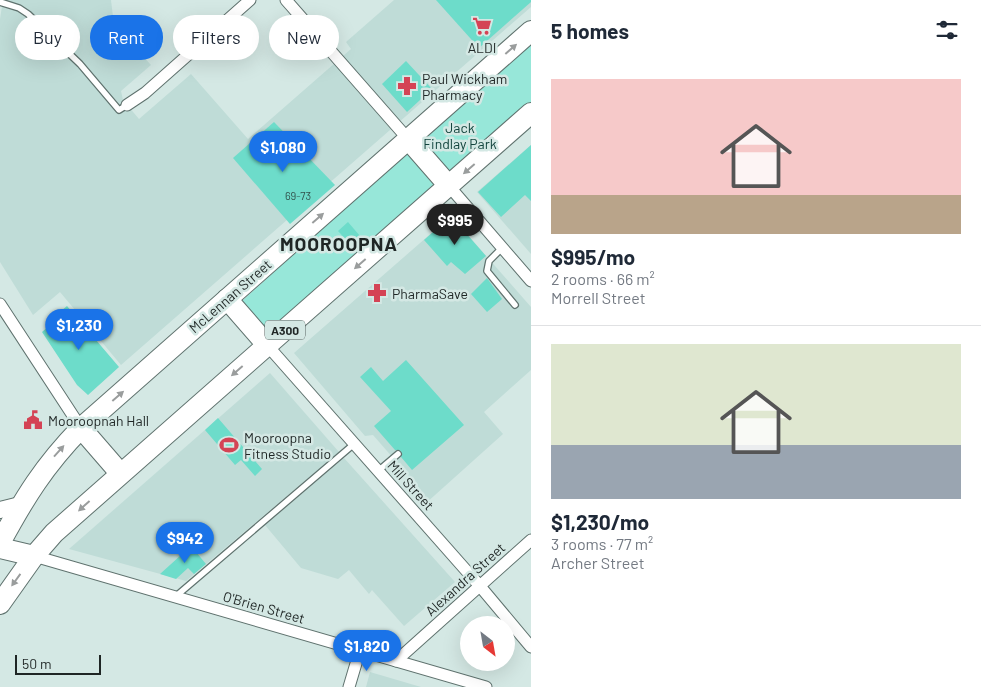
<!DOCTYPE html>
<meta charset="utf-8">
<style>
body{margin:0;font-family:Barlow,sans-serif;background:#f6f6f7;color:#1f2937;height:100vh;display:flex;flex-direction:column;font-size:19px;white-space:nowrap}
*{box-sizing:border-box;margin:0}
p{font-size:16px;color:#747a83}
.icon{flex:none;width:28px;height:28px;fill:none;stroke:currentColor;stroke-width:2;stroke-linecap:round;stroke-linejoin:round}
.map{position:relative;flex:1;overflow:hidden}
.side{display:flex;flex-direction:column;background:#fff;width:450px}
.side>*{flex:none}
.guide{position:absolute;left:15px;top:15px;width:440px;height:45px;display:flex;gap:10px}
.needle{width:32px;rotate:149deg}
.tools{position:absolute;left:460px;top:616px;display:grid;gap:10px}
.tools a{display:grid;place-items:center;width:55px;height:55px;border-radius:50%;background:#fff;box-shadow:0 5px 20px #0002;font-size:25px}
.scale{position:absolute;left:15px;bottom:12px;width:86px;box-sizing:border-box;padding-left:5px;border:2px solid #1f2625;border-top:0;font-size:14px;line-height:18px;white-space:nowrap;color:#1f2625;-webkit-text-stroke:4px #d4e8e4;paint-order:stroke}
.price{position:absolute;translate:-50% -42px;padding:0 11px;border-radius:18px;background:#1a73e8;color:#fff;font-size:16px;line-height:32px;filter:drop-shadow(0 1px 2px #0008)}
.price::after{content:'';position:absolute;left:50%;top:30px;width:15px;height:11px;margin-left:-8px;background:inherit;clip-path:polygon(0 0,100% 0,50% 100%)}
.price.selected{background:#222;color:#fff}
ul{padding:0;list-style:none}
li{display:grid;align-content:center;gap:10px;height:265px;padding:0 20px}
li+li{border-top:1px solid #e0e1e3}
li span{display:grid;place-items:center;height:155px;border-radius:0px;color:#555}
li>.icon{margin-inline-start:auto}
span .icon{width:90px;height:90px;fill:#fffc;stroke-width:1}
li b{font-size:21px}
h2{display:flex;justify-content:space-between;align-items:center;height:60px;padding:0 20px;font-size:21px}
.pill{padding:0 18px;border-radius:22px;background:#fff;box-shadow:0 5px 20px #0002;font-size:18px;line-height:45px}
.pill.selected{background:#1a73e8;color:#fff}
main{display:flex;flex:1;min-height:0}
.map>svg:first-child{display:block}
.built{fill:#bfdcd7}
.green{fill:#97e7d9}
.building{fill:#6ddcca}
.lines{fill:none;stroke-linecap:round;stroke-linejoin:round}
.lane-casing{stroke:#5f726e;stroke-width:8}
.street-casing{stroke:#5f726e;stroke-width:13}
.secondary-casing{stroke:#5f726e;stroke-width:18}
.highway-casing{stroke:#5f726e;stroke-width:22}
.lane{stroke:#fff;stroke-width:5.5}
.street{stroke:#fff;stroke-width:11}
.secondary{stroke:#fff;stroke-width:16}
.highway{stroke:#fff;stroke-width:20}
.oneway{fill:#9a9d9d}
.labels{text-anchor:middle;dominant-baseline:central;stroke-width:5;stroke-linejoin:round;paint-order:stroke}
.number-label{font-size:11px;fill:#32544e}
.shield{fill:#d4e8e4;stroke:#55605e;stroke-width:1}
.shield-label{font-size:12px;font-weight:bold;fill:#1f2625}
.poi-label{font-size:14px;fill:#1f2625;stroke:#d4e8e4;text-anchor:start}
.park-label{font-size:14px;fill:#12443d;stroke:#d4e8e4}
.street-label{font-size:14px;fill:#1f2625;stroke:#d4e8e4}
.district-label{font-size:19px;font-weight:bold;letter-spacing:1px;fill:#1f2625;stroke:#d4e8e4}
</style>
<main>
<div class="map">
<svg width="531" height="687" viewBox="0 0 531 687">
<rect width="100%" height="100%" fill="#d4e8e4"/>
<g class="built">
<polygon points="3,0 111,0 114,25 151,65 121,91 123,100 139,119 191,74 248,139 351,49 346,42 394,0 531,0 531,7 121,365 60,292 33,315 0,262 0,19"/>
<polygon points="531,145 531,254 477,192"/>
<polygon points="451,216 531,307 531,370 484,412 503,434 425,504 403,479 408,475 373,435 365,436 294,353"/>
<polygon points="270,373 339,452 186,581 69,549"/>
<polygon points="344,458 455,582 404,626 372,590 369,594 349,570 338,579 301,568 265,525"/>
<polygon points="370,672 421,687 366,687"/>
</g>
<g class="green">
<polygon points="531,43 531,103 448,176 418,140"/>
<polygon points="410,149 437,184 268,332 242,301"/>
</g>
<g class="building">
<polygon points="436,0 531,0 531,2 479,48"/>
<polygon points="406,61 432,89 407,112 382,84"/>
<polygon points="274,122 335,185 290,224 233,158"/>
<polygon points="531,145 531,201 525,195 501,217 478,192"/>
<polygon points="451,216 486,256 465,274 451,262 447,266 424,240"/>
<polygon points="348,222 360,236 351,245 338,231"/>
<polygon points="487,278 502,299 487,312 471,294"/>
<polygon points="67,306 119,367 88,395 77,385 42,332 50,325 49,321"/>
<polygon points="406,360 464,425 412,470 401,457 401,451 395,450 374,426 391,411 360,377 371,367 383,381"/>
<polygon points="218,418 262,469 255,476 241,460 235,465 205,430"/>
<polygon points="191,546 206,564 194,574 188,568 176,579 160,574"/>
</g>
<g class="lines">
<g class="lane-casing">
<g id="lane">
<polyline points="0,2 19,8 28,14 80,64 119,110 127,105"/>
<polyline points="502,248 489,261 487,271 515,305"/>
<polyline points="378,471 398,454"/>
<polyline points="175,597 354,444"/>
</g>
</g>
<g class="street-casing">
<g id="street">
<polyline points="286,0 408,139"/>
<polyline points="127,105 145,93 250,0"/>
<polyline points="449,186 531,281"/>
<polyline points="0,304 81,428"/>
<polyline points="267,345 479,585 531,647"/>
<polyline points="34,556 486,687"/>
<polyline points="396,661 531,540"/>
<polyline points="349,687 360,650"/>
</g>
</g>
<g class="secondary-casing">
<polyline id="secondary" points="0,510 20,505"/>
</g>
<g class="highway-casing">
<g id="highway">
<polyline points="408,139 449,186"/>
<polyline points="227,299 267,345"/>
<polyline points="81,428 120,473"/>
<path d="M0,543C25,497 44,466 81,428L531,31"/>
<polyline points="0,548 34,556"/>
<polyline points="0,604 34,556 54,533 531,113"/>
</g>
</g>
<use href="#lane" class="lane"/>
<use href="#street" class="street"/>
<use href="#secondary" class="secondary"/>
<use href="#highway" class="highway"/>
</g>
<defs><path id="oneway-solid" d="M-6-.8H1V-3.2L6.5 0L1 3.2V.8H-6Z" transform="scale(1.25)"/></defs>
<g class="oneway">
<use href="#oneway-solid" transform="translate(511 49) rotate(-41)"/>
<use href="#oneway-solid" transform="translate(469 169) rotate(139)"/>
<use href="#oneway-solid" transform="translate(318 218) rotate(-41)"/>
<use href="#oneway-solid" transform="translate(360 264) rotate(139)"/>
<use href="#oneway-solid" transform="translate(237 371) rotate(139)"/>
<use href="#oneway-solid" transform="translate(118 396) rotate(-41)"/>
<use href="#oneway-solid" transform="translate(59 451) rotate(-48)"/>
<use href="#oneway-solid" transform="translate(84 506) rotate(138)"/>
<use href="#oneway-solid" transform="translate(16 580) rotate(126)"/>
</g>
<defs>
<g id="supermarket-bare" transform="scale(1.5)"><path d="M-6-5.5h2.5l.6 2H6L4.5 2H-2.5L-4.4-4H-6ZM-1.5 3.2a1.3 1.3 0 1 0 .1 0ZM3 3.2a1.3 1.3 0 1 0 .1 0Z" fill="#d44355" stroke="#d4e8e4" stroke-width="2.5" paint-order="stroke"/></g>
<g id="pharmacy-bare" transform="scale(1.5)"><path d="M-2-6h4v4h4v4h-4v4h-4v-4h-4v-4h4Z" fill="#d44355" stroke="#d4e8e4" stroke-width="2.5" paint-order="stroke"/></g>
<g id="civic-bare" transform="scale(1.5)"><path d="M-.6-6.5H3V-4.5H.6V-3L4-1V1h2V6H-6V1h2V-1L-.6-3ZM-1.2 2.5V6h2.4V2.5Z" fill="#d44355" stroke="#d4e8e4" stroke-width="2.5" paint-order="stroke"/></g>
<g id="stadium-bare" transform="scale(1.5)"><path d="M0-5a6.5 5 0 1 0 0 10a6.5 5 0 1 0 0-10ZM-3.5-1.8h7v3.6h-7Z" fill="#d44355" stroke="#d4e8e4" stroke-width="2.5" paint-order="stroke"/></g>
</defs>
<g fill-rule="evenodd">
<use href="#supermarket-bare" x="482" y="26"/>
<use href="#pharmacy-bare" x="407" y="86"/>
<use href="#pharmacy-bare" x="377" y="293"/>
<use href="#civic-bare" x="33" y="420"/>
<use href="#stadium-bare" x="229" y="445"/>
</g>
<g class="labels">
<g class="number-label">
<text x="298" y="195">69-73</text>
</g>
<rect class="shield" x="265" y="320.5" width="40" height="19" rx="4"/>
<g class="shield-label">
<text x="285" y="330">A300</text>
</g>
<g class="poi-label">
<text x="482" y="47" text-anchor="middle">ALDI</text>
<text x="422" y="78">Paul Wickham<tspan x="422" dy="16">Pharmacy</tspan></text>
<text x="392" y="293">PharmaSave</text>
<text x="48" y="420">Mooroopnah Hall</text>
<text x="244" y="437">Mooroopna<tspan x="244" dy="16">Fitness Studio</tspan></text>
</g>
<g class="park-label">
<text x="460" y="127">Jack<tspan x="460" dy="16">Findlay Park</tspan></text>
</g>
<g class="street-label">
<text transform="translate(230 296) rotate(-41)">McLennan Street</text>
<text transform="translate(411 485) rotate(48)">Mill Street</text>
<text transform="translate(465 579) rotate(-42)">Alexandra Street</text>
<text transform="translate(264 607) rotate(16)">O'Brien Street</text>
</g>
<g class="district-label">
<text x="339" y="243">MOOROOPNA</text>
</g>
</g>
</svg>
<div class="tools">
<a><svg class="needle" viewBox="-14 -14 28 28"><path d="M0-13l5 13h-10z" fill="#e53935"/><path d="M0 13l5-13h-10z" fill="#747a83"/></svg></a>
</div>
<div class="scale">50 m</div>
<b class="price" style="left:283px;top:173px">$1,080</b>
<b class="price selected" style="left:455px;top:246px">$995</b>
<b class="price" style="left:79px;top:351px">$1,230</b>
<b class="price" style="left:185px;top:564px">$942</b>
<b class="price" style="left:367px;top:672px">$1,820</b>
<div class="guide">
<a class="pill">Buy</a>
<a class="pill selected">Rent</a>
<a class="pill">Filters</a>
<a class="pill">New</a>
</div>
</div>
<section class="side">
<h2>5 homes<svg class="icon" aria-label="filters" viewBox="0 0 24 24"><path d="M4 7h16M4 17h16"/><circle cx="9" cy="7" r="2"/><circle cx="15" cy="17" r="2"/></svg></h2>
<ul>
<li><span style="background:linear-gradient(#f6c9c9 75%,#b9a48a 0)"><svg class="icon" aria-label="home" viewBox="0 0 24 24"><path d="M3 11l9-7 9 7M6 9v11h12V9"/></svg></span><div><b>$995/mo</b><p>2 rooms · 66 m²</p><p>Morrell Street</p></div></li>
<li><span style="background:linear-gradient(#dfe7d0 65%,#9aa5b1 0)"><svg class="icon" aria-label="home" viewBox="0 0 24 24"><path d="M3 11l9-7 9 7M6 9v11h12V9"/></svg></span><div><b>$1,230/mo</b><p>3 rooms · 77 m²</p><p>Archer Street</p></div></li>
</ul>
</section>
</main>
